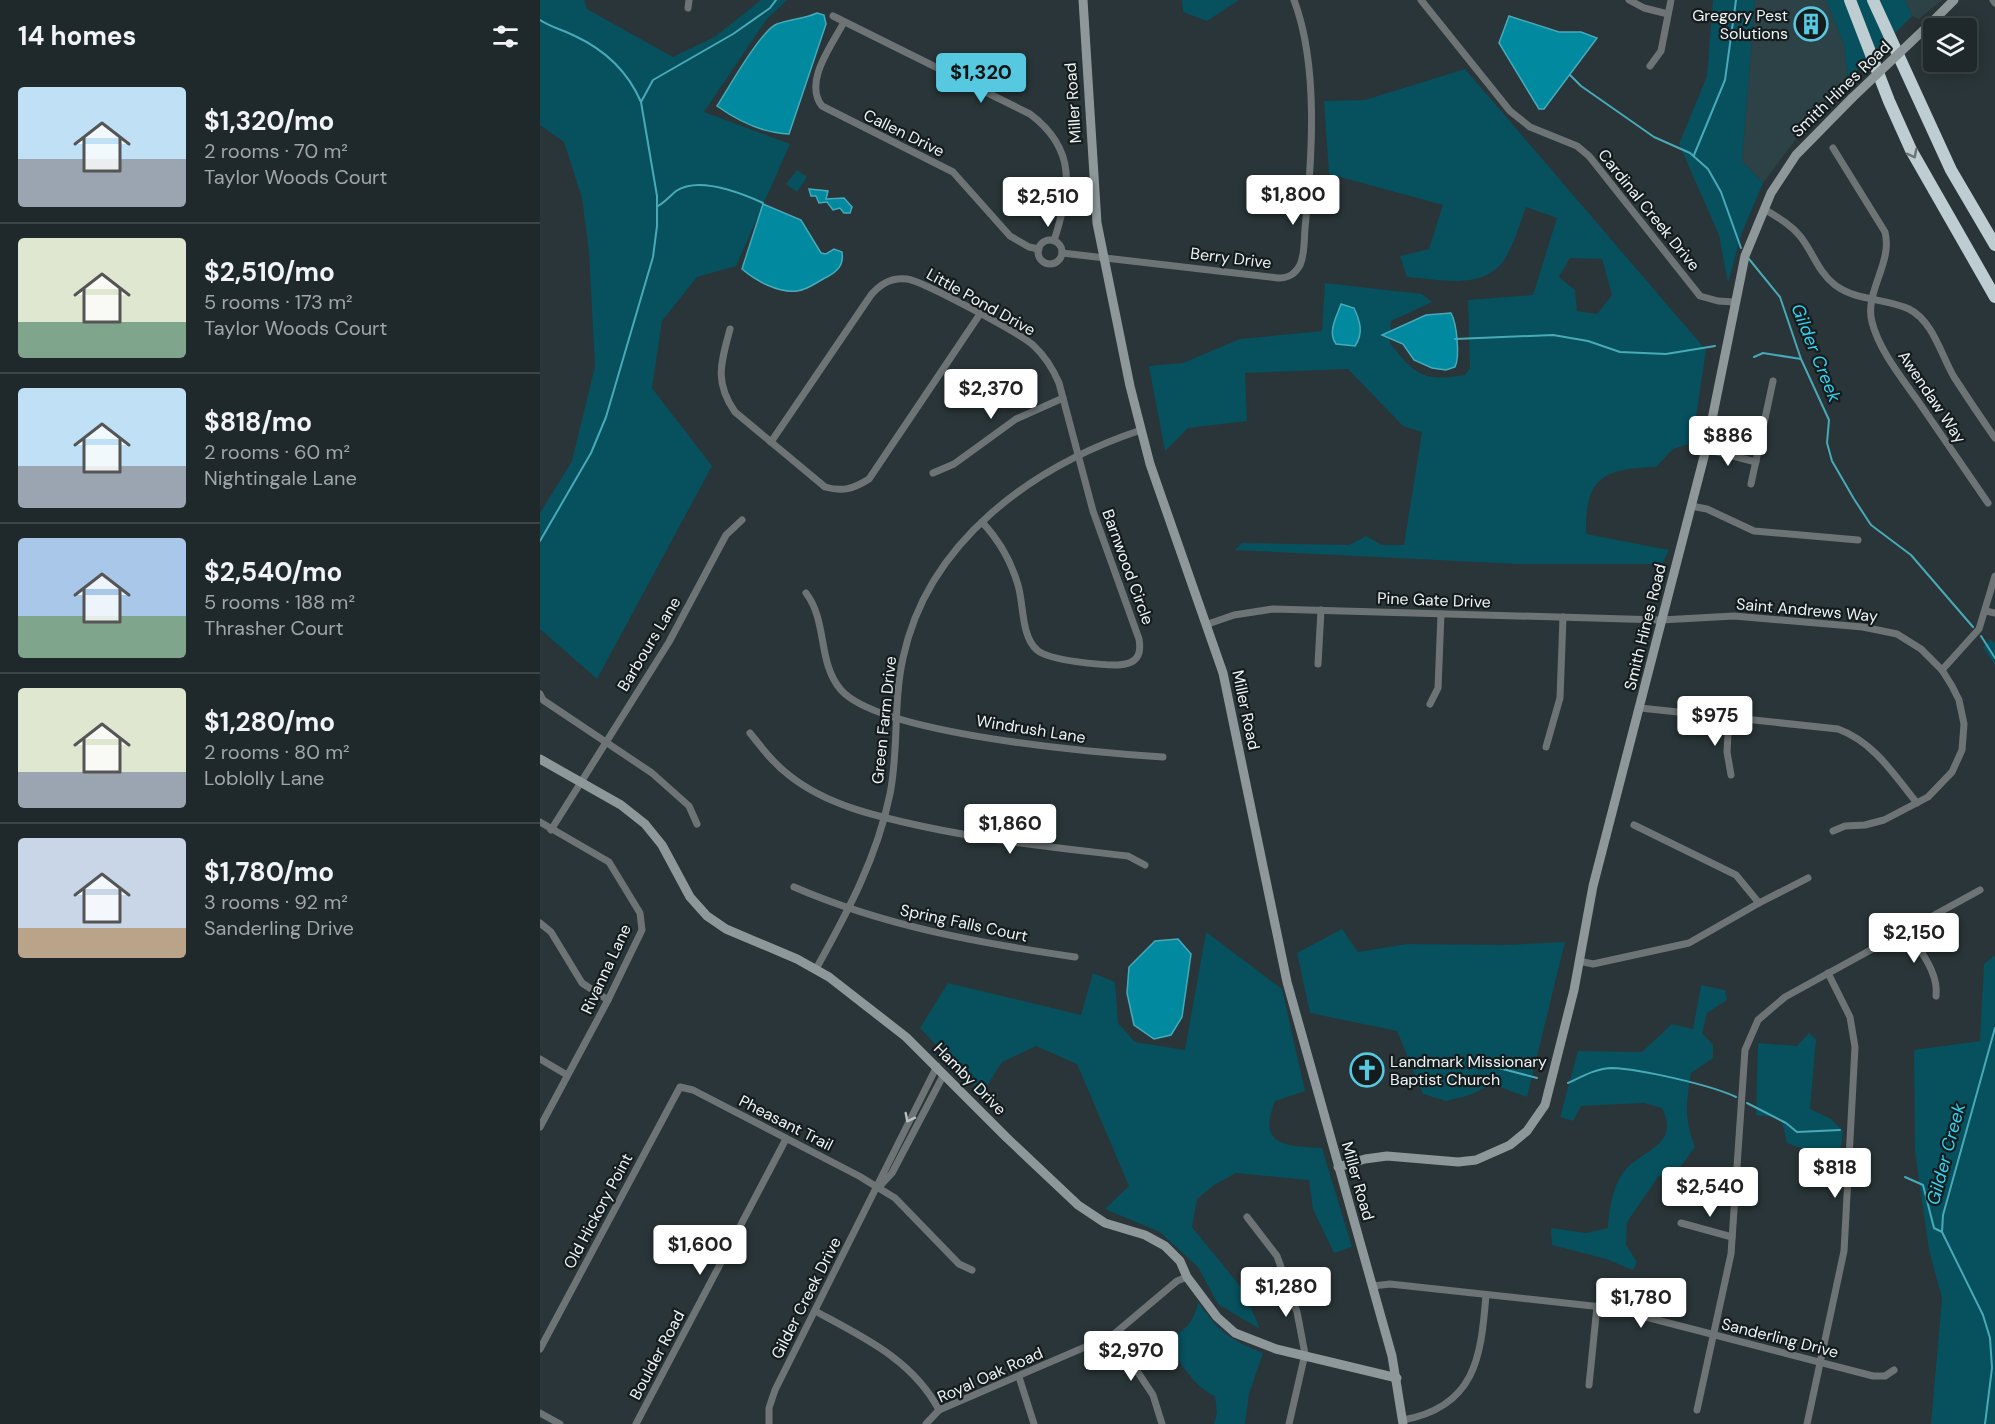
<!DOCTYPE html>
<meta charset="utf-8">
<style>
body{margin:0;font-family:"DM Sans",sans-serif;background:#273032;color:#f1f3f6;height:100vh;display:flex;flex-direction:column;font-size:22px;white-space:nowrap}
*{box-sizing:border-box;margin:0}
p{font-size:20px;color:#a1a6a8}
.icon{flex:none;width:33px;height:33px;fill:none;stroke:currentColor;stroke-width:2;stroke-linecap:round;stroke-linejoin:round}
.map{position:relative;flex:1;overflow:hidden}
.panel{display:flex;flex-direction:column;background:#1f282a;width:540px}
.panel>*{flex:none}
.buttons{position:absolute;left:1383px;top:18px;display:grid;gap:12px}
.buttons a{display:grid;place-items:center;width:54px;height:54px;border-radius:6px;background:#1f282a;box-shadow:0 3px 15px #0003,0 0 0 2px #3c4447;font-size:30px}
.price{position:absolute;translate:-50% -51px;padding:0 14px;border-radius:6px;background:#fff;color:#222;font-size:20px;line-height:39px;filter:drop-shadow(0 2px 3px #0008)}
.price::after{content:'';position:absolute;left:50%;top:36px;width:18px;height:14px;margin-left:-9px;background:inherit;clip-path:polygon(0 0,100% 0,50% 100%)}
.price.selected{background:#56c9e1;color:#111}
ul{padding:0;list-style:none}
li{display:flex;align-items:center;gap:18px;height:150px;padding:0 18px}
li+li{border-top:2px solid #3c4447}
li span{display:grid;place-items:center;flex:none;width:168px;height:120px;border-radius:6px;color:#555}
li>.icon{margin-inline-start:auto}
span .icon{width:72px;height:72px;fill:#fffc;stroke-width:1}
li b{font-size:26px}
h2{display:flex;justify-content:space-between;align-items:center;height:72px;padding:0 18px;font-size:26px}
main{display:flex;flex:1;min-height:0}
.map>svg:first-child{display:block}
.built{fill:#2d4247}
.green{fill:#07505d;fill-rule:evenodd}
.water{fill:#018a9f;stroke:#48aab9;stroke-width:1.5}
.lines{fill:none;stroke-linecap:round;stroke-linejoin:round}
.stream{stroke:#48aab9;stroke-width:2}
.street{stroke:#6e7475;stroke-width:7}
.secondary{stroke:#8e989a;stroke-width:9}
.highway{stroke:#becdd1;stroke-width:12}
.secondary-bridge{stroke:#8e989a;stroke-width:9}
.oneway{stroke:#6a7477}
.oneway2{stroke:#bac1c2}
.labels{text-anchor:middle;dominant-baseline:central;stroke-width:4.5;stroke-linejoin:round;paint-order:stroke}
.poi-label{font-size:16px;fill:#ecf4f6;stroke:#161c1d;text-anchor:end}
.street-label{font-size:16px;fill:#ecf4f6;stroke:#161c1d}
.water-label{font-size:18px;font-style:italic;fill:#31d5f2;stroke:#161c1d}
</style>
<main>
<section class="panel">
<h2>14 homes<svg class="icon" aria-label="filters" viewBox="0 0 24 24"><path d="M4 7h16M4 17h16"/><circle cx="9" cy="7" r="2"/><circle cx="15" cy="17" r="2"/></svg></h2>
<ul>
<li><span style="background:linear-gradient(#bfe0f5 60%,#9aa5b1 0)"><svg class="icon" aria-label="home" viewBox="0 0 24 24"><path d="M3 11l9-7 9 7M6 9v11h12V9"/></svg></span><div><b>$1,320/mo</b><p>2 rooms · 70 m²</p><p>Taylor Woods Court</p></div></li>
<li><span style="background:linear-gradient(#dfe7d0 70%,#7fa58c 0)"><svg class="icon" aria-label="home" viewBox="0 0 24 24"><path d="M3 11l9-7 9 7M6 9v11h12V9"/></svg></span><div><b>$2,510/mo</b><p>5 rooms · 173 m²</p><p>Taylor Woods Court</p></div></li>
<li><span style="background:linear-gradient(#bfe0f5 65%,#9aa5b1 0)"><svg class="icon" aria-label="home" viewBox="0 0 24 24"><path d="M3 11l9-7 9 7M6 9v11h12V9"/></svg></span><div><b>$818/mo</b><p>2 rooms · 60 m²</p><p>Nightingale Lane</p></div></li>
<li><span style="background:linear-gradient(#a9c7e8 65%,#7fa58c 0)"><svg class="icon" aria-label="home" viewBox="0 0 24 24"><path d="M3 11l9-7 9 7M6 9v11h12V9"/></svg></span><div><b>$2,540/mo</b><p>5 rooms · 188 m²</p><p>Thrasher Court</p></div></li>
<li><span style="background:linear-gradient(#dfe7d0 70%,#9aa5b1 0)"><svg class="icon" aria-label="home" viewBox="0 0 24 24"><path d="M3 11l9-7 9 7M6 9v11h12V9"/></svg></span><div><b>$1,280/mo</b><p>2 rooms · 80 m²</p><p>Loblolly Lane</p></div></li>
<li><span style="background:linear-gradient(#c9d6e8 75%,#b9a48a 0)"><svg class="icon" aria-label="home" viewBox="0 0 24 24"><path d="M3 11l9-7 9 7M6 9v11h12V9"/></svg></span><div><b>$1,780/mo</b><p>3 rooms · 92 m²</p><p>Sanderling Drive</p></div></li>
</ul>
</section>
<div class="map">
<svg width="1455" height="1424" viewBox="0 0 1455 1424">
<rect width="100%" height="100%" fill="#293538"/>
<g class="built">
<polygon points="1215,0 1286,0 1304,45 1308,80 1269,122 1223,183 1202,161"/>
<polygon points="1365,0 1402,0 1379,19 1372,16"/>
</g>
<g class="green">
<polygon points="0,0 44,0 47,9 133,57 176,36 221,0 247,0 226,20 164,112 250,144 196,266 157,277 122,321 112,388 172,466 57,679 0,629 0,513 32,461 55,366 49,252 42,198 24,142 0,125"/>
<polygon points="642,0 699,0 667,21 643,12"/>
<polygon points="1173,0 1215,0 1202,161 1223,183 1201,235 1188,283 1179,235 1139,144 1167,76"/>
<polygon points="1286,0 1365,0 1372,16 1308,80 1304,45"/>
<path d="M925,69L1166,350L1152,443L1133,449L1116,467C1064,469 1045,476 1046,534L1129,550L1122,564H978L695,550L702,543L809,545L826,536L842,545H864L882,432L863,426L808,369L705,373L707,421L648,428L625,451L609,366L643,363L700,339L782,331L785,283L882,294L892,302L851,321L850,343C875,375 883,382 925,375L930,368L928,300L993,295L1017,218L986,207C980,223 974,245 964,260C943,291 899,279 867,277L860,256L889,249L903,205L789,174L784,101L825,100ZM1030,258L1062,259L1072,295L1057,314L1037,311L1035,290L1019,277Z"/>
<polygon points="257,170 267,177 257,192 246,184"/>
<polygon points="1450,639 1455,643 1455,665 1443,647"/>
<polygon points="802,929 818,952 867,944 966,945 1025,942 987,1097 952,1084 930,1095 906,1101 883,1094 857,1031 770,1013 757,953"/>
<path d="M666,932L742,989L765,1091L735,1101C717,1146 745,1146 782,1148L812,1247L794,1253L773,1209L769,1180L696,1173L674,1185L657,1199L652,1227L704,1291L720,1329L678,1304L658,1267L620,1232L565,1209L589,1186L537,1064L496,1046L462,1062L442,1094L380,1028L408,983L541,1015L553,973L575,982L578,1023L595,1042L645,1050Z"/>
<polygon points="1455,955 1455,1424 1391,1424 1402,1298 1389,1250 1375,1152 1374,1050 1440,1041 1444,964"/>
<path d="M1161,985L1185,990L1187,1000L1167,1013L1162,1033L1173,1045V1058L1151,1073C1146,1104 1144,1118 1155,1147L1136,1173L1118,1177L1087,1222L1086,1245L1097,1262L1093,1270L1066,1259L1012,1245L1011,1228L1046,1233L1068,1228C1069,1210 1073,1181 1088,1167C1108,1148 1139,1143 1122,1108L1104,1103L1041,1106L1033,1121L1020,1117L1038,1051L1102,1052L1132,1024L1153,1029Z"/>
<polygon points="1269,1033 1276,1039 1270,1109 1291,1119 1303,1131 1300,1153 1271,1152 1247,1143 1241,1118 1216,1115 1218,1043 1257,1046"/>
<path d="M658,1302C680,1333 689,1339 723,1353L709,1394L705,1424H674L677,1413L675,1396C656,1389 636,1359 628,1339C646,1330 654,1322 658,1302Z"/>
</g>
<g class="water">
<path d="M277,13L284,15L286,24L249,134C222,133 198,121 177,106C188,89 221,30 237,24C250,19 264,19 277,13Z"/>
<polygon points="969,16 1019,32 1041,32 1057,38 1004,109 999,109 959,43"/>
<polygon points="269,189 288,191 286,199 304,198 312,207 310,213 304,213 300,208 293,210 287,202 279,203 276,196 271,196"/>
<path d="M223,204L261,220L281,253L286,254L294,249L302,252C304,265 298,271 287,277C278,281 268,290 257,291C238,293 216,281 202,269Z"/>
<path d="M801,304L814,308C820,321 824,333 815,346L796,344C787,332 797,316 801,304Z"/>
<path d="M911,313C917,324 920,357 915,367L906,370L892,368L874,360L863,344L842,335L886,315Z"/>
<polygon points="638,939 651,954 642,1017 631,1035 614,1039 594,1025 587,993 589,967 615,941"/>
</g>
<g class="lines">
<g class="stream">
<path d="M0,20C11,27 23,30 35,36C65,50 88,72 101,102L117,196V226L113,257L66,417L51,453L0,541"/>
<polyline points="1030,75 1041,86 1114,137 1150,153 1168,169 1181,192 1201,248"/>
<polyline points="101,102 113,80 193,34 230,8 236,0"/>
<polyline points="1154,155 1185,80 1196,0"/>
<path d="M118,206C125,202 130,196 136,191C159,176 201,193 223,203"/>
<polyline points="1209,259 1240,297 1261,359 1289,420 1287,443 1292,461 1314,499 1331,525 1371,555 1433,627"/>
<polyline points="915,339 1013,335 1048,341 1080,352 1126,354 1175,346"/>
<polyline points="1214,357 1223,353 1261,359"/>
<polyline points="1441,636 1455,658"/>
<polyline points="959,1068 997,1078"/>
<path d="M1028,1083C1041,1077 1057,1068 1072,1068C1100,1069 1171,1085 1196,1097"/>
<polyline points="1207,1103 1246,1123 1257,1132 1300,1130"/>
<polyline points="1365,1177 1383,1185 1394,1228 1402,1232"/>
<polyline points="1445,1424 1452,1368 1450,1338 1443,1315 1402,1232 1403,1215 1455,1028"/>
</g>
<g class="street">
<polyline points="881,0 970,111 990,127 1037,146 1049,156 1160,296 1178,301 1194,302"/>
<polyline points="1089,0 1104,8 1128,14"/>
<polyline points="1453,0 1455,3"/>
<polyline points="148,8 149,0"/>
<path d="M293,16L490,114C538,150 530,189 514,241"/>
<path d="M304,22C292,45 263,82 282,106L413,172L470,236L489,247L499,249"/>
<polyline points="1110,66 1121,51 1131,0"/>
<path d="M1293,148L1345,232C1353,263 1324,292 1332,322C1339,350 1361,377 1378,401C1401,435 1425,469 1448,503"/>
<path d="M1224,209C1237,217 1250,224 1260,236C1273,252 1278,272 1295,285C1316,301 1345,298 1369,309C1393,321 1401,355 1414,377C1427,397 1441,418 1455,438"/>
<circle cx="510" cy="252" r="12"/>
<path d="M522,253L738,278C749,278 755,274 760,265C765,254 764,240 765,228C772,159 779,66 754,0"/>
<path d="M190,329C181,363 174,382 195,412L285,487C303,492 313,489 329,479L440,314"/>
<path d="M231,442L331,295C340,284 352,277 367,279C383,281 479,333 493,345C505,356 513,369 519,383L553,511L599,639C602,656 596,664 578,665C562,665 509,661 497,650C481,636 484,605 478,585C471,561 459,540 442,522"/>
<polyline points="1166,449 1216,462"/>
<polyline points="393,473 414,464 476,419 523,398"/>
<polyline points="1211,484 1233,381"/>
<polyline points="1151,506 1167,509 1214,531 1318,540"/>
<path d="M266,593C288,622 277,662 301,690C341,735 559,753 623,757"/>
<polyline points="1446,611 1455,613"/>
<polyline points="668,624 694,615 733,609 1121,620 1194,616 1323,627 1357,634 1381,649 1402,670 1412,686 1419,700 1424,724 1422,750 1412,772 1388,797 1344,820 1325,825 1305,826 1293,831"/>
<polyline points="778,664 781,610"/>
<polyline points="1402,670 1439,629 1455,576"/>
<polyline points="0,694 3,700 112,773 149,806 157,824"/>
<polyline points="890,704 898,688 901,614"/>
<path d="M1100,708L1298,729C1334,742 1354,775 1377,803"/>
<polyline points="1189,717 1187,752 1191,775"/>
<path d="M210,733C222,748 234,764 250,776C287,805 335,816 381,826C450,841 518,848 588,856L605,865"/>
<polyline points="1006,747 1020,698 1023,617"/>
<polyline points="0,822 69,862 100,913 102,930 68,1000 0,1127"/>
<polyline points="1094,825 1196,875 1219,903"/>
<polyline points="11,830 129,642 186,535 202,520"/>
<path d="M254,887C344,926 439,943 535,957"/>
<polyline points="0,923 11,932 42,983 68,1000"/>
<path d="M1368,930C1379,950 1399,972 1396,996"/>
<polyline points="1039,961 1053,964 1149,943 1219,903 1268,878"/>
<path d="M276,969C307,913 337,858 350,794C359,749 353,703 363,658C388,541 493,466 601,430"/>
<polyline points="0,1059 27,1075"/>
<polyline points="340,1186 352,1173 404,1074"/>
<polyline points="707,1217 737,1256 757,1312 765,1354 749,1424"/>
<polyline points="1141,1223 1192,1237"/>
<polyline points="833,1286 850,1284 1071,1308 1333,1376 1345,1376 1354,1370"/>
<path d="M275,1311C323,1337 373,1360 399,1410"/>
<polyline points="573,1335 613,1395 622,1424"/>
<polyline points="0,1349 140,1087 153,1090 319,1176 355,1198 419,1264 432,1270"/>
<polyline points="479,1377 494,1424"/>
<polyline points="1049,1385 1057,1306"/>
<polyline points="1157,1410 1191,1254 1205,1050 1218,1020 1245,997 1440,890"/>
<polyline points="0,1413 20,1424"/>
<path d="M863,1420C935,1407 941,1358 946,1295"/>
<polyline points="96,1424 246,1139"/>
<polyline points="229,1424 229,1408 235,1390 397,1066"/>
<polyline points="386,1424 399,1410 573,1335 637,1281 647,1277"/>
<polyline points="1267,1424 1304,1251 1315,1047 1310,1017 1288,973"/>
</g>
<g class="secondary">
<polyline points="543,0 557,223 590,386 610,464 683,673 747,982 852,1356 863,1424"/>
<polyline points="1392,22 1414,0"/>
<polyline points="0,759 81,805 105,824 122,845 150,897 167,916 186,929 257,959 289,977 366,1037 466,1137 538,1205 565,1223 605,1235 625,1246 640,1261 647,1277 677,1317 695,1333 736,1349 857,1378"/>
<polyline points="798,1167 825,1159 847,1156 918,1162 936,1160 970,1145 987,1131 1005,1105 1034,990 1053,886 1166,449 1205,256 1231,193 1256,155 1312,98"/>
</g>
<g class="highway">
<polyline points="1310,0 1349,101 1371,150 1455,297"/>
<polyline points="1333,0 1411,170 1455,245"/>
</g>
<polyline class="secondary-bridge" points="1312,98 1392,22"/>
</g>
<defs><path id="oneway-chevron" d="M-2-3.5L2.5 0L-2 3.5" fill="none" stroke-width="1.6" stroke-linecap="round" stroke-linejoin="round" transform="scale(1.5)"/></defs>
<use class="oneway" href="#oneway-chevron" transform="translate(1373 154) rotate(63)"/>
<use class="oneway2" href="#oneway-chevron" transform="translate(369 1118) rotate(117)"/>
<defs>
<g id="building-ring" transform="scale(1.725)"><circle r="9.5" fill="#161c1d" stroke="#56c9e1" stroke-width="1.5"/><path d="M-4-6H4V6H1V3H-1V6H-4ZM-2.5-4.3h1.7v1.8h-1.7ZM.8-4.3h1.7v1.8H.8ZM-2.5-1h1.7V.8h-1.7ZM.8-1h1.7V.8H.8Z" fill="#56c9e1"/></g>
<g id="church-ring" transform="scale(1.725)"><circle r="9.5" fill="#161c1d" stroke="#56c9e1" stroke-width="1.5"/><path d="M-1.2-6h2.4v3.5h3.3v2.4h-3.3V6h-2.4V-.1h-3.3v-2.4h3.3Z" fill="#56c9e1"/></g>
</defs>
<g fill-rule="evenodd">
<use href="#building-ring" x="1271" y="24"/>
<use href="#church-ring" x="827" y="1070"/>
</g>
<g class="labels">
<g class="poi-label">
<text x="1248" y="15">Gregory Pest<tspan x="1248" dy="18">Solutions</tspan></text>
<text x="850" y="1061" text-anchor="start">Landmark Missionary<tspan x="850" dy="18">Baptist Church</tspan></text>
</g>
<g class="street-label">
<text transform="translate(1301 89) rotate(-44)">Smith Hines Road</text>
<text transform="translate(533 103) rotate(-94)">Miller Road</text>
<text transform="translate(364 133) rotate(26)">Callen Drive</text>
<text transform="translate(1109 210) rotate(51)">Cardinal Creek Drive</text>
<text transform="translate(691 258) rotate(7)">Berry Drive</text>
<text transform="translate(441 302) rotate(29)">Little Pond Drive</text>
<text transform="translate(1392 397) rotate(56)">Awendaw Way</text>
<text transform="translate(588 567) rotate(70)">Barnwood Circle</text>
<text transform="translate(894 600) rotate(2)">Pine Gate Drive</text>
<text transform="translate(1267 610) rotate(5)">Saint Andrews Way</text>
<text transform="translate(1105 627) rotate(-76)">Smith Hines Road</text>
<text transform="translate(109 644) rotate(-59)">Barbours Lane</text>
<text transform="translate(706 710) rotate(78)">Miller Road</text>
<text transform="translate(344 720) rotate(-84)">Green Farm Drive</text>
<text transform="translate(491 729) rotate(9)">Windrush Lane</text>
<text transform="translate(424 923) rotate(12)">Spring Falls Court</text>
<text transform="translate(66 969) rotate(-65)">Rivanna Lane</text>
<text transform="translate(430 1079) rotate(45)">Hamby Drive</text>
<text transform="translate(246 1123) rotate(27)">Pheasant Trail</text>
<text transform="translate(818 1181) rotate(74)">Miller Road</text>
<text transform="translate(58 1211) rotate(-62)">Old Hickory Point</text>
<text transform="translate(266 1298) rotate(-63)">Gilder Creek Drive</text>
<text transform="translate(1240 1338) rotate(14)">Sanderling Drive</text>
<text transform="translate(117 1355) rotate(-62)">Boulder Road</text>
<text transform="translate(450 1375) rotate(-24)">Royal Oak Road</text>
</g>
<g class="water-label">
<text transform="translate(1276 353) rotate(68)">Gilder Creek</text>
<text transform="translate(1406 1154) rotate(-75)">Gilder Creek</text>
</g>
</g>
</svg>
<div class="buttons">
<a><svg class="icon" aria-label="layers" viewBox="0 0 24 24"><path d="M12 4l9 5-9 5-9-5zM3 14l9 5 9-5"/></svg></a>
</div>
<b class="price selected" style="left:441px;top:104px">$1,320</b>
<b class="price" style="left:753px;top:226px">$1,800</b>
<b class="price" style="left:508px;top:228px">$2,510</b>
<b class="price" style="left:451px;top:420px">$2,370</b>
<b class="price" style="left:1188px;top:467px">$886</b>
<b class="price" style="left:1175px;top:747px">$975</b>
<b class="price" style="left:470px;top:855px">$1,860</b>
<b class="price" style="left:1374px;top:964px">$2,150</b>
<b class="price" style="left:1295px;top:1199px">$818</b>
<b class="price" style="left:1170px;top:1218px">$2,540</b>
<b class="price" style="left:160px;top:1276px">$1,600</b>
<b class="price" style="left:746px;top:1318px">$1,280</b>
<b class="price" style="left:1101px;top:1329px">$1,780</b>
<b class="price" style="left:591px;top:1382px">$2,970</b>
</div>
</main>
